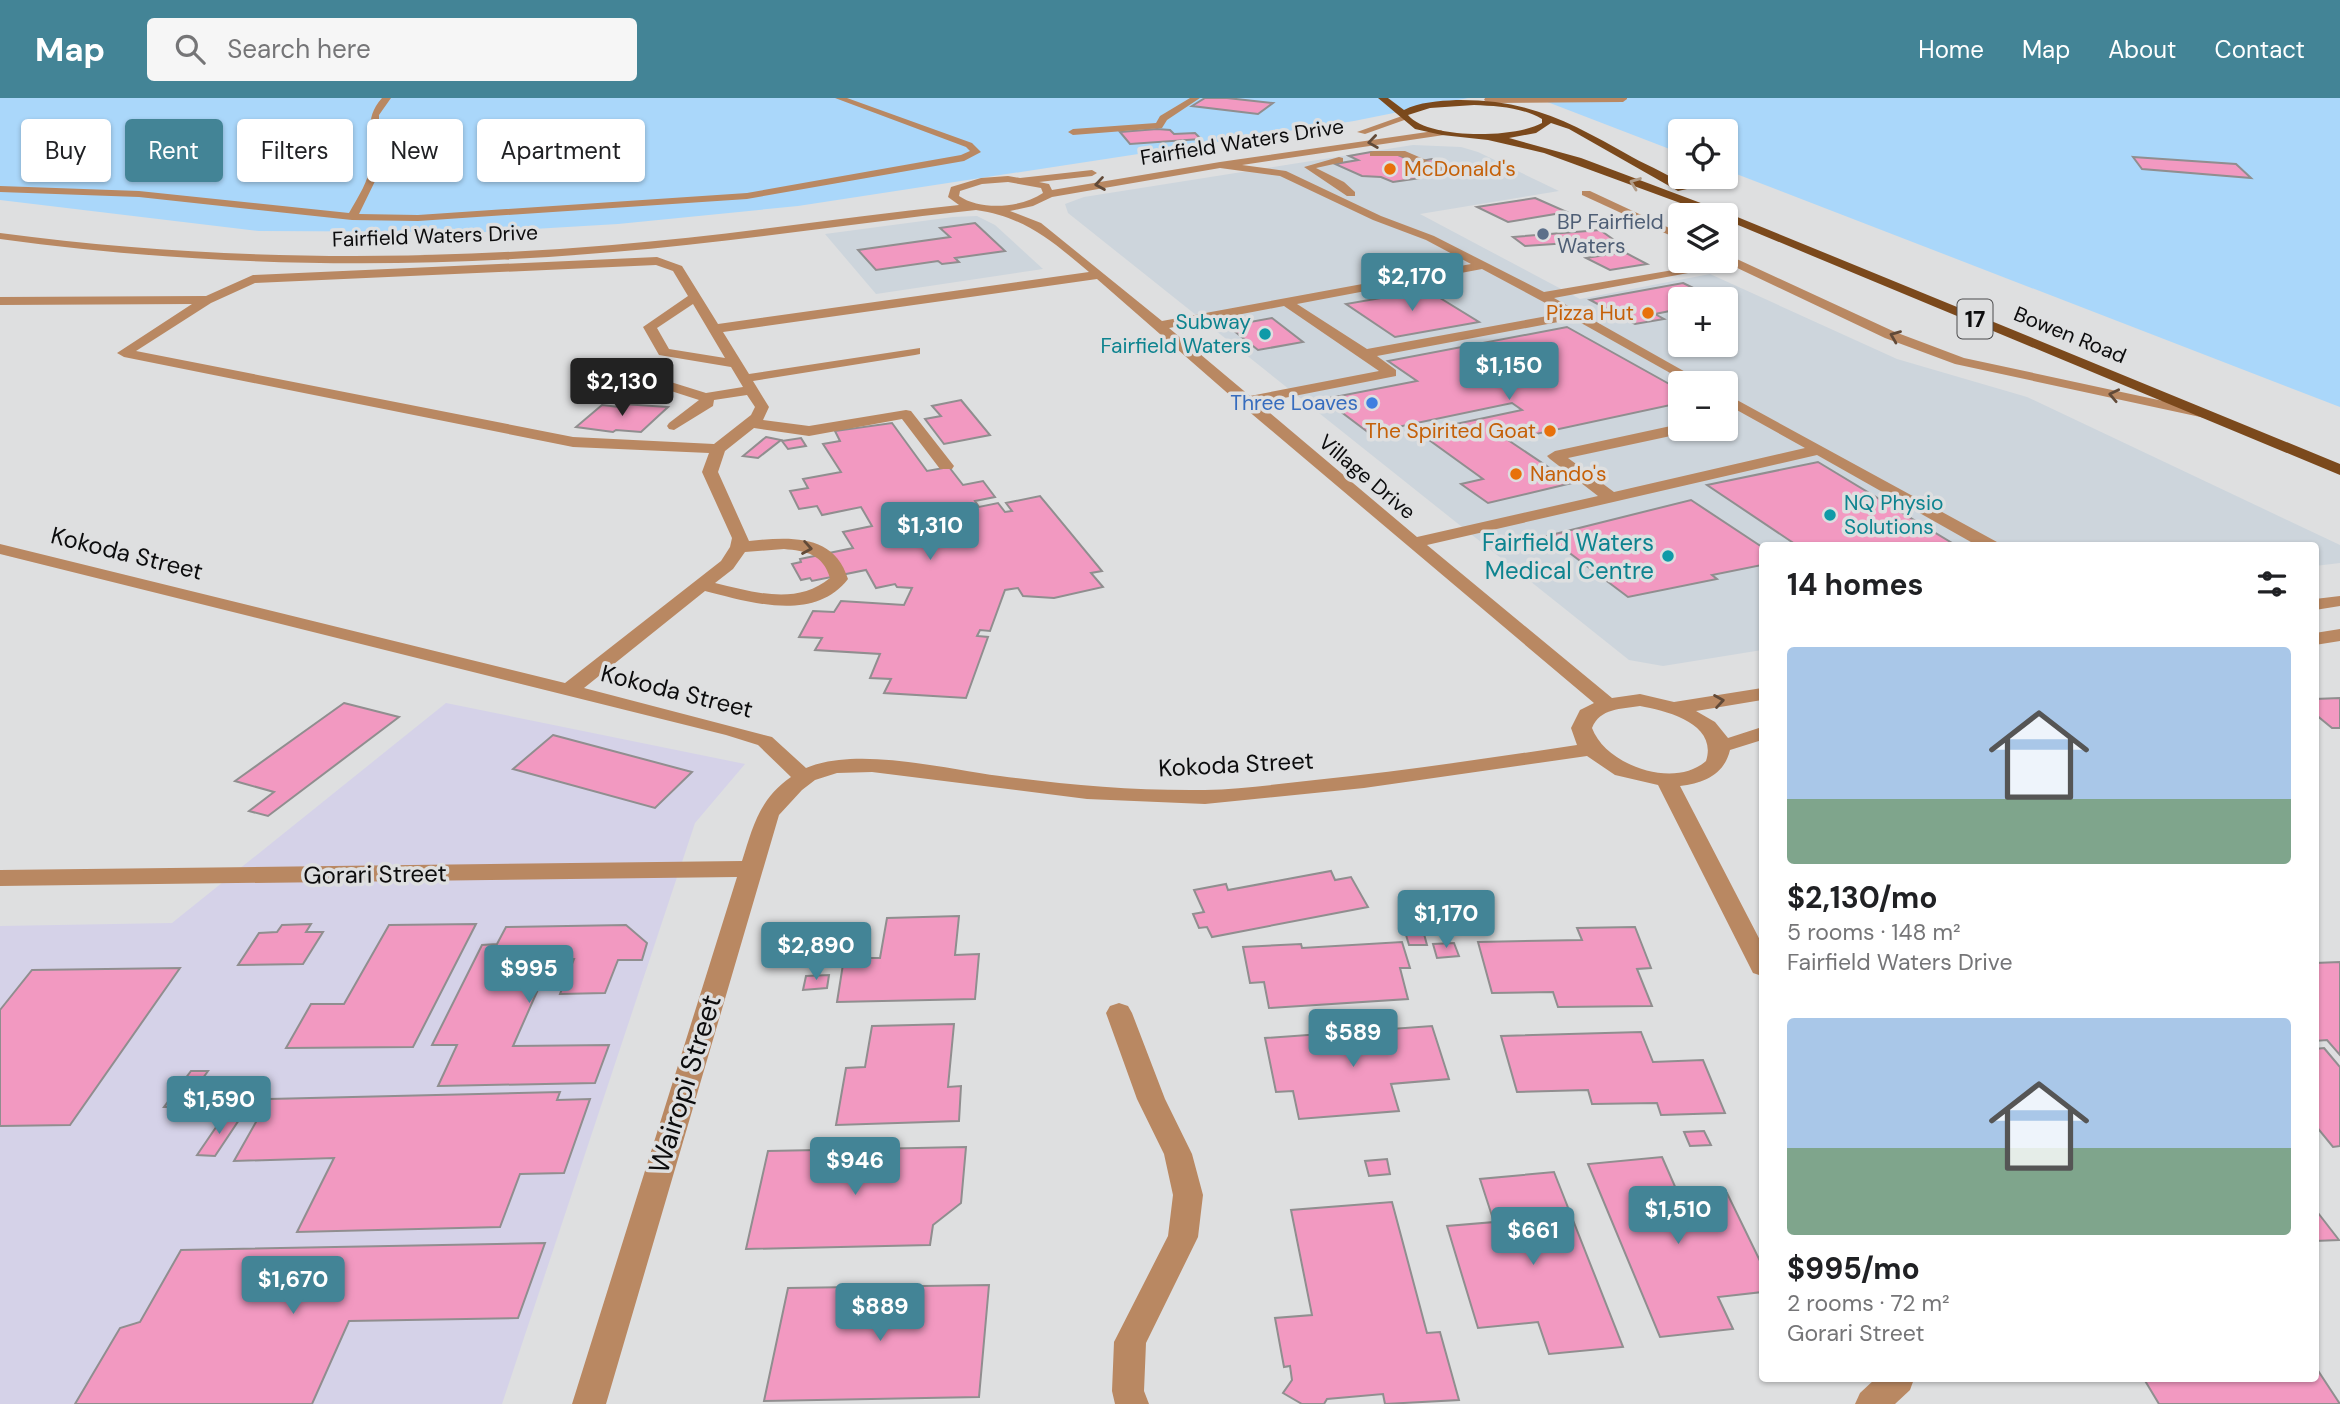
<!DOCTYPE html>
<meta charset="utf-8">
<style>
body{margin:0;font-family:"DM Sans",sans-serif;background:#f6f6f6;color:#202124;height:100vh;display:flex;flex-direction:column;font-size:26px;white-space:nowrap}
*{box-sizing:border-box;margin:0}
p{font-size:23px;color:#757577}
.icon{flex:none;width:38px;height:38px;fill:none;stroke:currentColor;stroke-width:2;stroke-linecap:round;stroke-linejoin:round}
.map{position:relative;flex:1;overflow:hidden}
.sheet{position:absolute;left:1759px;top:444px;width:560px;height:840px;display:flex;flex-direction:column;background:#fff;border-radius:7px;box-shadow:0 2px 5px #0004}
.sheet>*{flex:none}
.guide{position:absolute;left:21px;top:21px;width:665px;height:63px;display:flex;gap:14px}
.tools{position:absolute;left:1668px;top:21px;display:grid;gap:14px}
.tools a{display:grid;place-items:center;width:70px;height:70px;border-radius:7px;background:#fff;box-shadow:0 2px 5px #0004;font-size:35px}
.price{position:absolute;translate:-50% -60px;padding:0 16px;border-radius:7px;background:#438496;color:#fff;font-size:23px;line-height:46px;filter:drop-shadow(0 2px 4px #0008)}
.price::after{content:'';position:absolute;left:50%;top:42px;width:21px;height:16px;margin-left:-10px;background:inherit;clip-path:polygon(0 0,100% 0,50% 100%)}
.price.selected{background:#222;color:#fff}
ul{padding:0;list-style:none}
li{display:grid;align-content:center;gap:14px;height:371px;padding:0 28px}
li span{display:grid;place-items:center;height:217px;border-radius:7px;color:#555}
li>.icon{margin-inline-start:auto}
span .icon{width:126px;height:126px;fill:#fffc;stroke-width:1}
li b{font-size:30px}
h2{display:flex;justify-content:space-between;align-items:center;height:84px;padding:0 28px;font-size:30px}
.tag{padding:0 24px;border-radius:7px;background:#fff;box-shadow:0 2px 5px #0004;font-size:24px;line-height:63px}
.tag.selected{background:#438496;color:#fff}
header{display:flex;align-items:center;gap:42px;box-sizing:border-box;height:98px;padding:0 35px;background:#438496;color:#fff}
header strong{font-size:33px}
nav{display:flex;gap:38px;margin-inline-start:auto;font-size:24px}
.search{width:490px;height:63px;background:#f6f6f6;display:flex;align-items:center;gap:18px;box-sizing:border-box;padding:0 24px;border-radius:7px;color:#757577;font-size:26px}
.map>svg:first-child{display:block}
.built{fill:#cdd5dc;fill-rule:evenodd}
.industrial{fill:#d5d2e8}
.green{fill:#aad7fa}
.building{fill:#f299c1;stroke:#908e8f;stroke-width:2}
.lines{fill:none;stroke-linecap:round;stroke-linejoin:round}
.minor{fill:#b98862;fill-rule:evenodd}
.major{fill:#7b491c;fill-rule:evenodd}
.oneway{stroke:#624a38}
.oneway2{stroke:#b19c88}
.food-dot{fill:#e8710a;stroke:#dedfe0;stroke-width:2.5}
.service-dot{fill:#5c6f8a;stroke:#dedfe0;stroke-width:2.5}
.culture-dot{fill:#0f9aa8;stroke:#dedfe0;stroke-width:2.5}
.shop-dot{fill:#3f7fe0;stroke:#dedfe0;stroke-width:2.5}
.labels{text-anchor:middle;dominant-baseline:central;stroke-width:7;stroke-linejoin:round;paint-order:stroke}
.far-street-label{font-size:21px;fill:#0c0c0d;stroke:#dedfe0}
.far-food-label{font-size:21px;fill:#c56008;stroke:#dedfe0;text-anchor:start}
.far-service-label{font-size:21px;fill:#4e5e75;stroke:#dedfe0;text-anchor:start}
.far-culture-label{font-size:21px;fill:#0d838f;stroke:#dedfe0;text-anchor:end}
.far-shop-label{font-size:21px;fill:#366cbe;stroke:#dedfe0;text-anchor:end}
.shield{fill:#dedfe0;stroke:#4b4b4c;stroke-width:2}
.shield-label{font-size:23px;font-weight:bold;fill:#0c0c0d}
.culture-label{font-size:24px;fill:#0d838f;stroke:#dedfe0;text-anchor:end}
.street-label{font-size:24px;fill:#0c0c0d;stroke:#dedfe0}
.near-street-label{font-size:28px;fill:#0c0c0d;stroke:#dedfe0}
</style>
<header>
<strong>Map</strong>
<div class="search"><svg class="icon" aria-label="search" viewBox="0 0 24 24"><circle cx="10" cy="10" r="6"/><path d="M15 15l6 6"/></svg>Search here</div>
<nav><a>Home</a><a>Map</a><a>About</a><a>Contact</a></nav>
</header>
<div class="map">
<svg width="2340" height="1306" viewBox="0 0 2340 1306">
<rect width="100%" height="100%" fill="#dedfe0"/>
<g class="built">
<path d="M1413,47L1461,49L1478,54L1559,93L1420,116L1580,201L1710,176L1897,261L2027,299L2340,447V465L2315,468V448H1762V552L1663,568L1629,562L1068,115L1065,106L1084,99ZM1680,201H1726V247H1680ZM1680,285H1726V331H1680Z"/>
<polygon points="977,118 995,127 1043,171 876,196 825,136 953,119"/>
</g>
<polygon class="industrial" points="446,605 745,666 695,725 502,1306 0,1306 0,828 172,825"/>
<g class="green">
<polygon points="0,0 1468,0 1354,23 798,108 618,126 485,134 259,133 0,102"/>
<polygon points="1537,0 2340,0 2340,309 1726,72 1726,33 1680,33 1680,55"/>
</g>
<g class="building">
<polygon points="1205,0 1227,0 1273,5 1258,16 1192,8"/>
<polygon points="1157,31 1170,32 1174,36 1195,35 1201,41 1130,46 1120,34"/>
<polygon points="1371,54 1393,55 1415,64 1432,61 1440,64 1424,67 1444,75 1416,77 1420,80 1393,84 1381,79 1362,78 1335,66 1358,62 1349,58"/>
<polygon points="2133,59 2236,66 2251,80 2142,71"/>
<polygon points="1535,100 1567,114 1508,124 1477,109"/>
<polygon points="975,125 1005,153 955,160 959,164 942,166 938,163 876,172 858,152 950,139 940,130"/>
<polygon points="1600,132 1614,142 1525,148 1513,139"/>
<polygon points="1624,154 1647,166 1610,172 1586,160"/>
<polygon points="1683,185 1716,201 1680,201 1680,211 1655,216 1664,221 1635,226 1590,202"/>
<polygon points="1427,192 1479,224 1395,239 1346,206"/>
<polygon points="1272,220 1303,244 1258,252 1228,228"/>
<polygon points="1567,229 1680,292 1680,305 1508,342 1572,385 1488,405 1461,386 1483,381 1418,334 1522,312 1512,305 1369,335 1324,301 1417,283 1388,263"/>
<polygon points="961,302 990,337 944,346 925,321 941,318 932,308"/>
<polygon points="623,306 668,309 641,334 616,332 613,334 576,329 602,307 619,309"/>
<polygon points="892,325 927,373 949,369 963,387 983,383 995,399 975,403 979,409 998,405 1005,414 1012,413 1006,405 1040,398 1102,473 1091,475 1103,489 1054,500 1023,498 1018,490 1005,492 990,533 980,532 977,538 988,539 966,600 884,595 891,581 870,580 880,556 815,552 822,540 799,539 813,513 834,514 841,503 904,507 912,490 897,489 895,486 876,490 866,472 812,483 810,480 801,482 792,466 801,464 800,461 853,450 843,434 872,428 861,409 822,417 817,408 799,411 790,393 808,390 803,381 841,374 823,346 840,343 835,333"/>
<polygon points="766,339 781,342 758,360 743,358"/>
<polygon points="801,340 806,348 788,351 782,343"/>
<polygon points="1818,364 1957,448 1798,448 1707,387"/>
<polygon points="1691,402 1762,449 1762,467 1712,477 1717,481 1628,499 1547,438"/>
<polygon points="2340,600 2340,630 2332,630 2315,616 2315,601"/>
<polygon points="344,605 399,619 268,718 249,713 274,694 235,683"/>
<polygon points="553,637 692,674 655,710 513,671"/>
<polygon points="1331,773 1335,782 1351,779 1368,809 1212,839 1207,829 1199,830 1193,816 1204,814 1194,792 1226,786 1228,792"/>
<polygon points="959,818 955,857 979,856 975,901 837,904 844,860 880,860 887,820"/>
<polygon points="311,826 306,834 323,834 303,866 238,867 259,835 277,834 282,827"/>
<polygon points="476,826 413,949 286,950 311,906 344,906 389,827"/>
<polygon points="626,827 647,845 642,862 618,862 605,895 560,896 574,861 551,862 513,948 609,947 595,985 438,988 457,947 432,947 482,847 497,846 506,829"/>
<polygon points="1635,829 1651,870 1637,871 1652,908 1558,909 1553,894 1492,895 1478,844 1582,842 1577,830"/>
<polygon points="1424,836 1427,847 1409,847 1406,837"/>
<polygon points="1402,844 1410,870 1400,870 1408,901 1269,910 1264,884 1250,885 1243,849 1301,846 1302,850"/>
<polygon points="1454,845 1459,858 1437,860 1433,846"/>
<polygon points="2340,864 2340,957 2327,942 2315,943 2315,865"/>
<polygon points="180,870 70,1027 0,1028 0,912 32,872"/>
<polygon points="829,877 827,890 803,892 806,878"/>
<polygon points="954,926 948,989 961,988 959,1023 836,1027 846,970 865,969 872,928"/>
<polygon points="1432,928 1449,981 1391,986 1399,1013 1299,1021 1293,993 1276,994 1265,940"/>
<polygon points="1641,934 1653,964 1703,962 1725,1015 1661,1017 1657,1005 1592,1006 1588,992 1517,994 1501,938"/>
<polygon points="2324,950 2340,969 2340,1048 2333,1049 2315,1027 2315,951"/>
<polygon points="191,973 208,973 182,1009 164,1009"/>
<polygon points="560,994 557,1002 590,1001 564,1075 520,1076 500,1129 297,1134 334,1060 234,1063 269,1001"/>
<polygon points="223,1019 241,1019 215,1058 197,1057"/>
<polygon points="1704,1033 1711,1047 1690,1048 1684,1034"/>
<polygon points="966,1049 961,1105 933,1127 930,1147 746,1151 768,1053"/>
<polygon points="1662,1059 1680,1100 1727,1095 1762,1167 1762,1194 1718,1199 1733,1231 1660,1239 1588,1066"/>
<polygon points="1387,1061 1390,1076 1369,1078 1365,1063"/>
<polygon points="1554,1074 1623,1249 1549,1256 1538,1224 1478,1230 1447,1128 1494,1124 1480,1081"/>
<polygon points="1392,1104 1427,1235 1440,1234 1459,1302 1385,1306 1383,1296 1327,1301 1324,1306 1302,1306 1283,1295 1292,1282 1290,1268 1284,1269 1275,1220 1312,1217 1291,1112"/>
<polygon points="2315,1111 2339,1142 2315,1143"/>
<polygon points="545,1145 518,1220 349,1223 312,1306 75,1306 120,1230 140,1224 181,1152"/>
<polygon points="989,1187 979,1299 764,1303 788,1190"/>
<polygon points="2315,1268 2340,1306 2159,1306 2144,1281 2315,1281"/>
</g>
<g class="lines">
<g class="minor">
<path d="M382,0H391L379,17V75L359,116L418,117L747,95L961,57L970,53L966,49L835,0H847L972,45L981,54L964,63L747,101L418,123L352,122L139,99L0,94V88L139,93L349,115C358,99 369,83 371,64C373,39 363,21 382,0Z"/>
<polygon points="1190,0 1200,0 1167,22 1162,30 1073,37 1068,34 1073,31 1156,25 1160,18"/>
<polygon points="1485,0 1627,0 1627,1 1623,4 1488,5 1484,2"/>
<polygon points="1402,18 1410,20 1365,36 1357,34"/>
<path d="M1441,32L1446,35L1444,37L1242,67L1286,73L1381,118L1434,138L1544,194L1726,163V156L1895,234L1964,260L2205,312L2212,316L2205,320L1955,266L1885,240L1731,167L1554,200L1705,285H1688L1574,221L1377,258L1396,272V278L1258,305L1417,439L1598,398L1550,361L1547,358L1555,353L1680,326V331H1687L1680,336L1568,360L1614,394L1805,350L1726,306V296L1997,444L2000,448H1978L1817,357L1427,447L1612,600L1640,596L1674,604L1762,590V602L1696,613L1715,624L1728,640L1762,629V642L1730,652C1724,677 1704,685 1680,688L1762,846V878L1753,875L1750,869L1658,687L1615,677L1587,658L1364,690L1205,706L1087,701L872,674L837,675L815,682L802,692L779,717L606,1306H572L737,779L0,788V772L742,763C753,729 759,701 791,679L758,647L726,637L0,456V446L565,585L721,463L730,449L732,440L702,374L709,355L573,349L124,259L117,255L192,206L0,207V199L206,198L253,177L657,159L682,168L718,226L1089,174C1052,143 1025,119 976,112C855,125 734,144 613,154C408,172 204,169 0,141V135C204,162 407,164 612,147C728,138 843,119 959,107L948,99L951,89L981,80L1008,78L1020,80L1092,72L1097,75L1092,78L1039,84L1049,86L1052,92L1220,64ZM1220,70L1280,78L1373,122L1426,142L1471,166L1162,223L1041,125L1010,113L1033,108L1052,99ZM1008,84L1041,90L1043,95C1021,110 981,113 959,98L960,93L982,86ZM656,167L673,173L688,198L643,229L659,257L731,269L743,289L706,295L645,276L638,280L640,283L699,302L669,325L667,328L669,331L674,332L713,308L714,302L747,297L755,309L751,317L714,346L573,339L136,253L211,205L255,185ZM1482,171L1564,215L1367,251L1297,206ZM1097,181L1240,306L1594,605L1580,612L1571,630L1577,647C1490,660 1403,673 1315,682C1279,686 1242,691 1205,692C1136,693 1068,687 1000,678C944,671 858,648 806,670L772,639L584,590L705,493C749,504 814,525 848,481C834,435 789,439 749,443L718,374L725,353L754,330L809,338L902,321L940,371H952L954,368L911,313L906,312L809,328L763,322L769,309L753,283L915,257L920,256V250L749,276L723,234ZM693,206L725,260L669,251L657,230ZM1284,208L1379,273L1250,298L1169,230ZM784,451C806,453 823,456 830,480C796,508 754,494 715,485L733,471L745,454ZM1640,608C1668,613 1718,626 1706,663C1675,691 1606,668 1592,630C1600,610 1621,611 1640,608Z"/>
<polygon points="1374,53 1405,53 1461,77 1452,79 1400,58 1370,58 1370,54"/>
<polygon points="1339,59 1343,60 1343,64 1316,70 1344,84 1355,94 1355,98 1347,98 1304,69"/>
<polygon points="1582,93 1590,93 1680,135 1680,142 1582,97"/>
<polygon points="2340,498 2340,508 2315,512 2315,501"/>
<polygon points="2340,531 2340,543 2315,547 2315,535"/>
<polygon points="1119,905 1128,908 1132,915 1165,1001 1192,1056 1203,1097 1198,1139 1146,1245 1144,1293 1149,1306 1115,1306 1112,1293 1114,1244 1168,1138 1173,1097 1164,1056 1137,1001 1106,915 1110,908"/>
<polygon points="1875,1281 1914,1281 1910,1292 1895,1306 1855,1306 1860,1295"/>
</g>
<path class="major" d="M1378,0H1388L1404,12C1419,4 1439,3 1456,2C1529,1 1570,24 1632,59C1650,69 1672,77 1687,91L1678,93L1569,31L1551,25L1536,35L1509,40L1581,60L1730,116L2340,366V377L1726,122V117H1713L1544,55L1488,42L1442,37L1415,31ZM1474,7C1497,8 1521,9 1542,21V25C1515,40 1429,42 1408,17L1430,10Z"/>
</g>
<defs><path id="oneway-chevron" d="M-2-3.5L2.5 0L-2 3.5" fill="none" stroke-width="1.6" stroke-linecap="round" stroke-linejoin="round" transform="scale(1.75)"/></defs>
<g class="oneway">
<use href="#oneway-chevron" transform="translate(1373 44) rotate(172)"/>
<use href="#oneway-chevron" transform="translate(1100 86) rotate(171)"/>
<use href="#oneway-chevron" transform="translate(1895 238) rotate(-158)"/>
<use href="#oneway-chevron" transform="translate(2114 297) rotate(-168)"/>
<use href="#oneway-chevron" transform="translate(807 450) rotate(10)"/>
<use href="#oneway-chevron" transform="translate(1719 603) rotate(-9)"/>
</g>
<use class="oneway2" href="#oneway-chevron" transform="translate(1635 85) rotate(-159)"/>
<g class="food-dot">
<circle cx="1390" cy="71" r="7"/>
<circle cx="1648" cy="215" r="7"/>
<circle cx="1550" cy="333" r="7"/>
<circle cx="1516" cy="376" r="7"/>
</g>
<circle class="service-dot" cx="1543" cy="136" r="7"/>
<g class="culture-dot">
<circle cx="1265" cy="236" r="7"/>
<circle cx="1830" cy="417" r="7"/>
<circle cx="1668" cy="458" r="7"/>
</g>
<circle class="shop-dot" cx="1372" cy="305" r="7"/>
<g class="labels">
<g class="far-street-label">
<text transform="translate(1242 44) rotate(-9)">Fairfield Waters Drive</text>
<text transform="translate(435 138) rotate(-2)">Fairfield Waters Drive</text>
<text transform="translate(2070 237) rotate(22)">Bowen Road</text>
<text transform="translate(1367 379) rotate(40)">Village Drive</text>
</g>
<g class="far-food-label">
<text x="1404" y="71">McDonald's</text>
<text x="1634" y="215" text-anchor="end">Pizza Hut</text>
<text x="1536" y="333" text-anchor="end">The Spirited Goat</text>
<text x="1530" y="376">Nando's</text>
</g>
<g class="far-service-label">
<text x="1557" y="124">BP Fairfield<tspan x="1557" dy="24">Waters</tspan></text>
</g>
<g class="far-culture-label">
<text x="1251" y="224">Subway<tspan x="1251" dy="24">Fairfield Waters</tspan></text>
<text x="1844" y="405" text-anchor="start">NQ Physio<tspan x="1844" dy="24">Solutions</tspan></text>
</g>
<g class="far-shop-label">
<text x="1358" y="305">Three Loaves</text>
</g>
<rect class="shield" x="1957.5" y="201.5" width="35" height="39" rx="5"/>
<g class="shield-label">
<text x="1975" y="221">17</text>
</g>
<g class="culture-label">
<text x="1654" y="444">Fairfield Waters<tspan x="1654" dy="28">Medical Centre</tspan></text>
</g>
<g class="street-label">
<text transform="translate(127 455) rotate(14)">Kokoda Street</text>
<text transform="translate(677 593) rotate(14)">Kokoda Street</text>
<text transform="translate(1236 666) rotate(-3)">Kokoda Street</text>
<text transform="translate(375 776) rotate(-1)">Gorari Street</text>
</g>
<g class="near-street-label">
<text transform="translate(685 986) rotate(-73)">Wairopi Street</text>
</g>
</g>
</svg>
<div class="tools">
<a><svg class="icon" aria-label="locate" viewBox="0 0 24 24"><circle cx="12" cy="12" r="6"/><path d="M12 2v4M12 18v4M2 12h4M18 12h4"/></svg></a>
<a><svg class="icon" aria-label="layers" viewBox="0 0 24 24"><path d="M12 4l9 5-9 5-9-5zM3 14l9 5 9-5"/></svg></a>
<a>+</a>
<a>−</a>
</div>
<b class="price" style="left:1412px;top:215px">$2,170</b>
<b class="price" style="left:1509px;top:304px">$1,150</b>
<b class="price selected" style="left:622px;top:320px">$2,130</b>
<b class="price" style="left:930px;top:464px">$1,310</b>
<b class="price" style="left:1446px;top:852px">$1,170</b>
<b class="price" style="left:816px;top:884px">$2,890</b>
<b class="price" style="left:529px;top:907px">$995</b>
<b class="price" style="left:1353px;top:971px">$589</b>
<b class="price" style="left:219px;top:1038px">$1,590</b>
<b class="price" style="left:855px;top:1099px">$946</b>
<b class="price" style="left:1678px;top:1148px">$1,510</b>
<b class="price" style="left:1533px;top:1169px">$661</b>
<b class="price" style="left:293px;top:1218px">$1,670</b>
<b class="price" style="left:880px;top:1245px">$889</b>
<div class="guide">
<a class="tag">Buy</a>
<a class="tag selected">Rent</a>
<a class="tag">Filters</a>
<a class="tag">New</a>
<a class="tag">Apartment</a>
</div>
<section class="sheet">
<h2>14 homes<svg class="icon" aria-label="filters" viewBox="0 0 24 24"><path d="M4 7h16M4 17h16"/><circle cx="9" cy="7" r="2"/><circle cx="15" cy="17" r="2"/></svg></h2>
<ul>
<li><span style="background:linear-gradient(#a9c7e8 70%,#7fa58c 0)"><svg class="icon" aria-label="home" viewBox="0 0 24 24"><path d="M3 11l9-7 9 7M6 9v11h12V9"/></svg></span><div><b>$2,130/mo</b><p>5 rooms · 148 m²</p><p>Fairfield Waters Drive</p></div></li>
<li><span style="background:linear-gradient(#a9c7e8 60%,#7fa58c 0)"><svg class="icon" aria-label="home" viewBox="0 0 24 24"><path d="M3 11l9-7 9 7M6 9v11h12V9"/></svg></span><div><b>$995/mo</b><p>2 rooms · 72 m²</p><p>Gorari Street</p></div></li>
</ul>
</section>
</div>
